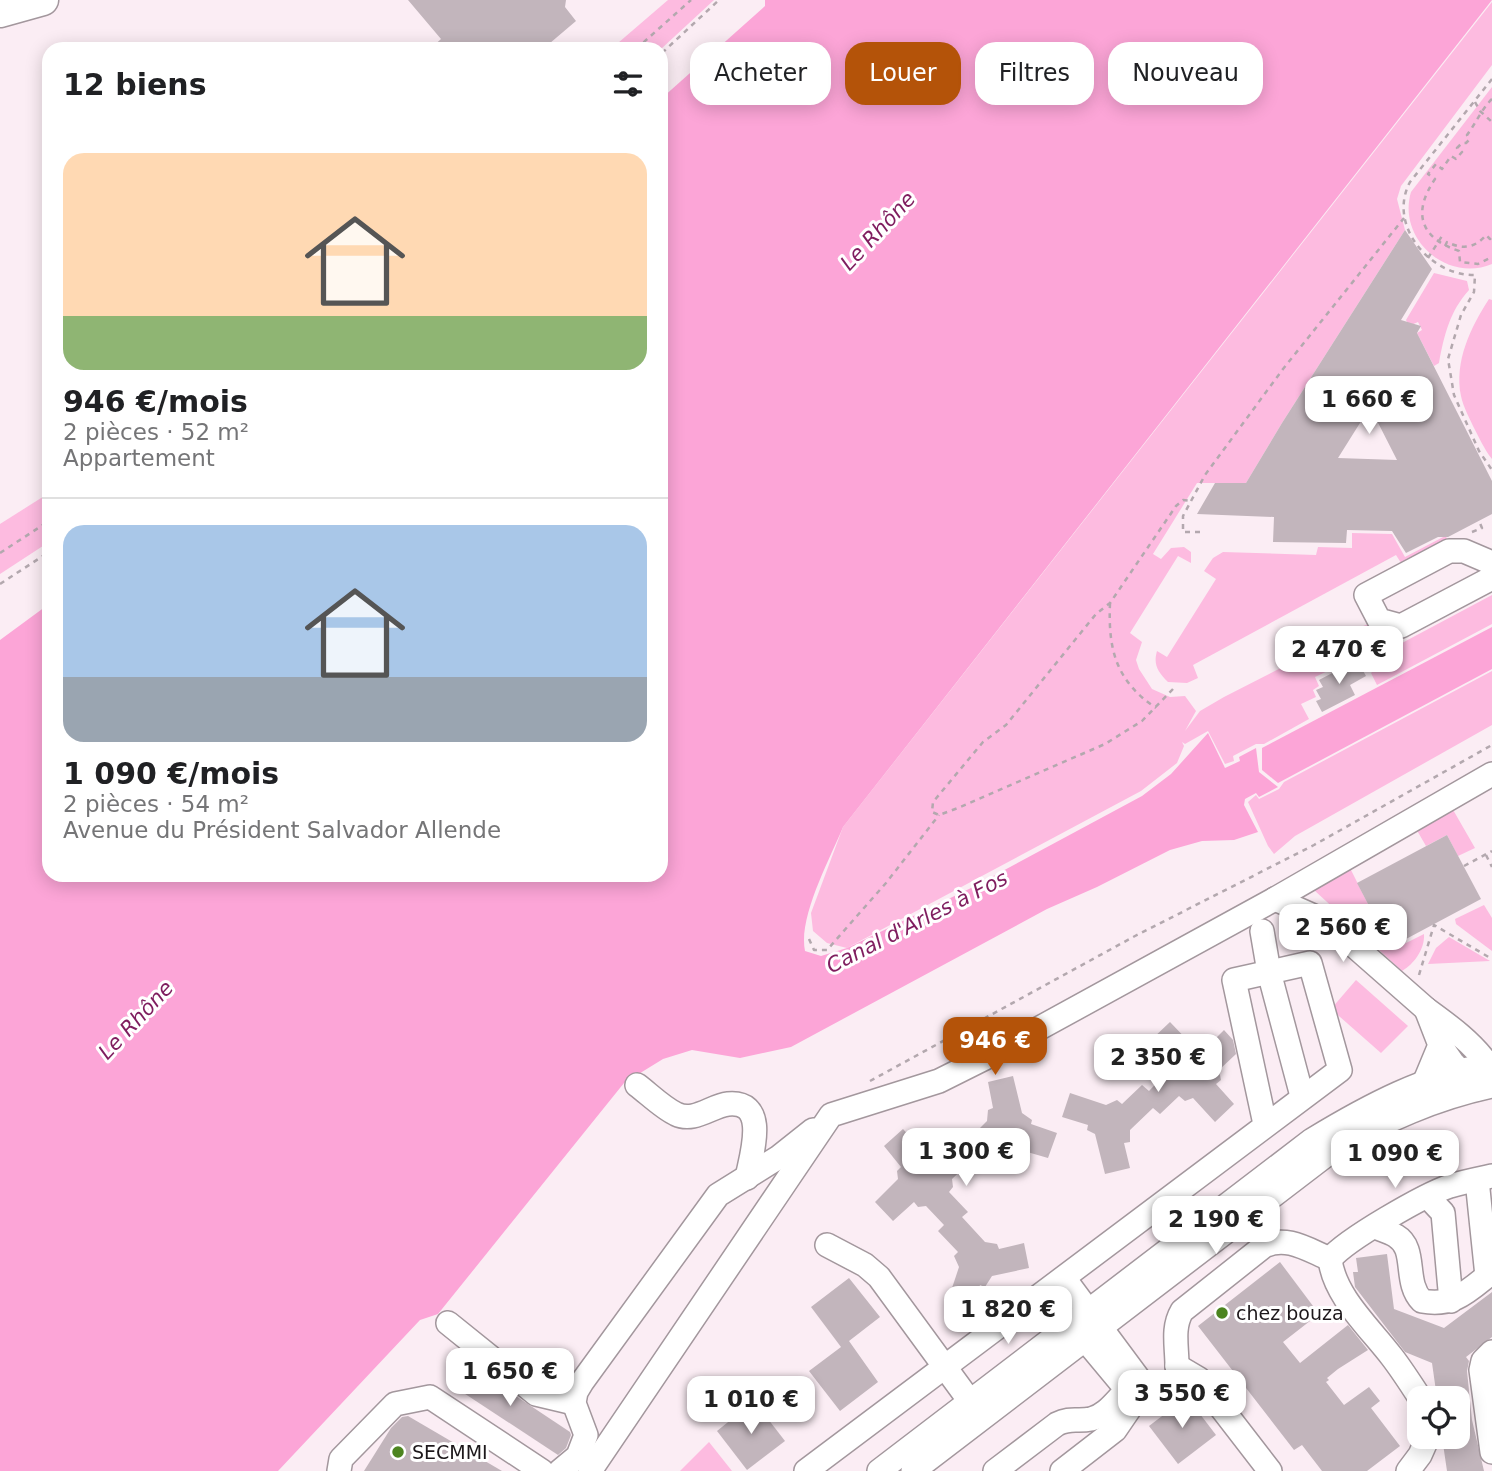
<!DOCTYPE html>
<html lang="fr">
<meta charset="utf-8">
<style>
body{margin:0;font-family:"DejaVu Sans",sans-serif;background:#f2f2f2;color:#202124;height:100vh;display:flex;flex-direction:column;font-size:26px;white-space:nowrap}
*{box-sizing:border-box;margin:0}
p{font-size:23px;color:#757577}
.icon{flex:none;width:38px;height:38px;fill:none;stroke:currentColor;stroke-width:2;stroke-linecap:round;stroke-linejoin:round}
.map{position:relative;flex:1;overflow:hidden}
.panel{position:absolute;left:42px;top:42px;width:626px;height:840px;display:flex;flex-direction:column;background:#fff;border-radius:21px;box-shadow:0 4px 18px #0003}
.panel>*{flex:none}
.hud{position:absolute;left:690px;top:42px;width:665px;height:63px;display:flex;gap:14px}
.fabs{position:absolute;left:1407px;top:1386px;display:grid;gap:14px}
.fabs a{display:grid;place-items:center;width:63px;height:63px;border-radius:14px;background:#fff;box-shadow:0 4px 18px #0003;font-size:35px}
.price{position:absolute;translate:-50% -60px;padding:0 16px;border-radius:14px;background:#fff;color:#222;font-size:23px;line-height:46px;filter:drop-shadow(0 2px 4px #0008)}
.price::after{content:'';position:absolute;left:50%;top:42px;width:21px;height:16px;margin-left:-10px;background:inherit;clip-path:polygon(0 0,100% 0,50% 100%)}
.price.current{background:#b45309;color:#fff}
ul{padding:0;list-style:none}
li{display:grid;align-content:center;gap:14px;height:371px;padding:0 21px}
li+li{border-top:2px solid #e0e0e0}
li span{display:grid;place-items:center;height:217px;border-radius:21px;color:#555}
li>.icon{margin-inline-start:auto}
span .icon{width:126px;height:126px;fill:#fffc;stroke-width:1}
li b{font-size:30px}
h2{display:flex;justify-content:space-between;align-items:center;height:84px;padding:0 21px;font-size:30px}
.chip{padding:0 24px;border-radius:21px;background:#fff;box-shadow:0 4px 18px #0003;font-size:24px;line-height:63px}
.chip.current{background:#b45309;color:#fff}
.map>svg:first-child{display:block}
.green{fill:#fdbbe0}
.water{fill:#fca5d7}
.building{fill:#c2b5bc;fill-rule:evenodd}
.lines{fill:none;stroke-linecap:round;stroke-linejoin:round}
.minor-casing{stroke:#a3979d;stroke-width:26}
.major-casing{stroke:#a3979d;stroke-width:33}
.path{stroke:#b3a8ae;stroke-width:2.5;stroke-dasharray:5 5;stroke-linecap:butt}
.minor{stroke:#fff;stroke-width:23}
.major{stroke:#fff;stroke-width:30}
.poi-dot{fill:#4c841f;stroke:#fff;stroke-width:2.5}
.labels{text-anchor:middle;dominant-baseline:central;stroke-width:6;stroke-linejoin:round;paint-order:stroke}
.poi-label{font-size:19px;fill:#1d181b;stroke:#fff;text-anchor:start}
.water-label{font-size:21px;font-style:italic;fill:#7f1d5f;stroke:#fff}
</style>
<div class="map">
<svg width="1492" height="1471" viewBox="0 0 1492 1471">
<rect width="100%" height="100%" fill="#fbedf4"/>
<g class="green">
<polygon points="668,0 714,0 661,49 611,49"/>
<polygon points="1492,2 1492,65 1401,186 1397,199 1405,230 1282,423 1246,483 1197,483 1153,554 1161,559 1171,548 1184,547 1191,552 1191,563 1178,556 1130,633 1142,642 1136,660 1139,669 1152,689 1170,697 1185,696 1196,711 1185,731 1200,711 1224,697 1363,626 1393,616 1375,630 1387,651 1492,595 1492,624 1377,685 1371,673 1377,667 1368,652 1315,677 1319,686 1313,690 1316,697 1301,704 1309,719 1264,744 1256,744 1233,756 1234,761 1225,764 1208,731 1185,744 1182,742 1184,746 1177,763 1141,791 847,948 827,943 813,931 811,913 843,827"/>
<path d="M1492,87V264C1447,283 1397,239 1411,192Z"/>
<path d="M1434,273L1467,281L1469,290C1450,311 1444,335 1439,363L1434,366L1417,333L1422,330L1418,322L1409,326L1406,320Z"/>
<path d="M1489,299L1492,300V459C1484,449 1479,437 1473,426C1469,417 1463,406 1461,396C1454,361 1471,327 1489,299Z"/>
<polygon points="49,493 49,542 0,574 0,524"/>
<path d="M1352,533L1392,534L1405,557L1445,536L1450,541L1403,566L1396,555L1193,665L1198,678L1187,683L1168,682C1158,672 1153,665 1157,651L1167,657L1216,579L1204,571L1213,558L1223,552L1316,555L1318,547L1352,548Z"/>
<polygon points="1492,671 1492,725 1295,836 1274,854 1268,846 1248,802 1256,795 1259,799 1279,789 1284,782"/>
<polygon points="1452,808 1475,848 1458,856 1447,835 1426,846 1415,827"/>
<path d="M1350,868L1368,904L1351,913L1367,929L1379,923L1394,949L1424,934C1425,949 1414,964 1402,971L1314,890Z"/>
<polygon points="1484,905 1492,918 1492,951 1456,924 1455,919"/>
<polygon points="1449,937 1490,961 1428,964 1436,948"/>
<polygon points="1356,980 1408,1026 1381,1053 1331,1009"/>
<polygon points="709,1442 732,1471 680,1471"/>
</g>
<g class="water">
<path d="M765,0H1492L843,827C830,859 798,917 805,951L821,956L847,948L969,889L1142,796L1171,774L1208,733L1225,768L1240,761L1239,757L1256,748L1259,772L1278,787L1259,797L1256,793L1245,799L1244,805L1258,832L1234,840L1202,841L1170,850L1097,887L1047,909L791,1047L740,1058L692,1050L663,1059L624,1083L438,1314L420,1320L278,1471H0V640L49,604V875H662V98L765,6Z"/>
<polygon points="1492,627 1492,669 1278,783 1262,770 1262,748"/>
</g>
<g class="building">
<polygon points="408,0 566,0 565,7 576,21 543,49 430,49 441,39"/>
<path d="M1405,230L1432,269L1401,320L1421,326L1417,333L1492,481V514L1448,537H1438L1406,553L1392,531L1347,530L1346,543L1273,542L1274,517L1197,514L1215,483H1246L1282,423ZM1370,407L1397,460L1338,458Z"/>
<polygon points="1357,660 1366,676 1350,685 1355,695 1322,712 1316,701 1321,699 1316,690 1323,687 1319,680"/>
<polygon points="1447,835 1481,899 1391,947 1379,923 1367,929 1351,913 1368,904 1357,883"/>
<polygon points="1170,1022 1192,1045 1210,1044 1224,1030 1233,1040 1236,1054 1219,1070 1221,1080 1216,1084 1234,1104 1215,1122 1193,1098 1185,1101 1179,1096 1160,1114 1153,1108 1130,1130 1130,1142 1124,1143 1130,1168 1105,1174 1095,1134 1087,1130 1088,1125 1062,1117 1070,1093 1106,1105 1117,1100 1122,1104 1142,1085 1149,1091 1167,1072 1166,1063 1169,1059 1151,1040"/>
<polygon points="1013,1076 1022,1113 1032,1120 1031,1124 1057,1133 1048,1158 1010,1147 1000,1153 996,1149 977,1167 971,1161 952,1179 953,1187 949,1192 968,1212 962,1217 985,1242 997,1244 999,1249 1024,1243 1029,1268 992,1276 985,1287 980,1285 971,1311 947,1303 959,1267 954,1256 958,1252 938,1231 944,1225 926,1206 918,1207 914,1202 893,1221 875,1202 898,1179 897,1171 901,1167 884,1146 903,1129 925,1153 933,1152 937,1155 958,1136 965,1143 987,1121 988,1110 993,1108 988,1082"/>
<polygon points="1387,1254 1394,1309 1444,1328 1492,1292 1492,1337 1466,1357 1469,1361 1467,1371 1472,1420 1484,1471 1447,1471 1442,1437 1458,1437 1458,1398 1437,1398 1432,1363 1405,1352 1355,1287 1353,1272 1358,1272 1356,1258"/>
<polygon points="1280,1262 1319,1314 1283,1342 1300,1363 1348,1325 1368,1350 1338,1369 1327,1378 1329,1380 1326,1382 1344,1405 1369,1387 1380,1401 1371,1408 1400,1446 1367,1471 1322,1471 1302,1445 1294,1450 1198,1326"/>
<polygon points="849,1278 880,1317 849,1341 878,1382 840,1411 809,1371 841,1347 811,1307"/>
<polygon points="462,1360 570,1432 571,1435 566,1448 558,1455 447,1382"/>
<polygon points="1187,1397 1216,1435 1178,1464 1149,1426"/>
<polygon points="754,1401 785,1441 747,1470 717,1431"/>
<polygon points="408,1416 502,1471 364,1471 391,1428 402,1417"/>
</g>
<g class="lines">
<g class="minor-casing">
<g id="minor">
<polyline points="1492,563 1464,551 1449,551 1366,595 1379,620 1401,626 1492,578"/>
<polyline points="1275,899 1327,922 1426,1009"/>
<polyline points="1262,931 1269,972 1302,1096"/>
<path d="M1425,1081L1440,1045L1426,1009C1448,1025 1472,1042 1488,1065L1486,1074L1477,1089L1452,1062L1440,1045"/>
<path d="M637,1085C649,1094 663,1108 676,1114C694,1123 711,1106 728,1104C770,1100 751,1156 747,1178"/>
<polyline points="1477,1180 1487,1276"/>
<polyline points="1428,1197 1443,1213 1451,1301"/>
<path d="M1375,1227C1382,1230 1390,1232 1396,1236C1418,1249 1403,1282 1422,1301C1454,1307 1468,1291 1492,1272"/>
<polyline points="827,1245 865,1265 879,1277 980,1415"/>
<path d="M1330,1259C1347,1239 1424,1195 1450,1186C1463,1182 1478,1179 1492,1176"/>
<path d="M1330,1259C1334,1296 1370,1328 1392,1357C1402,1370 1411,1384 1420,1398"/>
<polyline points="448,1323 536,1394 574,1403"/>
<polyline points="1492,1352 1483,1361 1481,1370 1492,1452"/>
<path d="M1177,1366C1177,1346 1172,1328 1182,1311L1264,1246C1287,1235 1308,1250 1330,1259"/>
<polyline points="1177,1366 1199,1379 1270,1471"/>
<polyline points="339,1471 341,1459 395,1404 430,1397 542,1471"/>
<polyline points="560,1471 578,1456 586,1435 574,1403 576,1392 582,1382 718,1195 779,1157 813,1130"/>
<polyline points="590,1471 831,1115 939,1081 985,1058 1275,899 1492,774"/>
<polyline points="806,1471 1340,1070 1310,963 1234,980 1265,1124"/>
<path d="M879,1471L1312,1140C1368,1106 1426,1075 1492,1064"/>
<path d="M913,1471L1334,1149C1385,1121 1435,1098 1492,1086"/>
<path d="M995,1471L1057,1424C1071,1417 1077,1422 1091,1419C1107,1415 1116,1400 1127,1390L1072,1324L1043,1295"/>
<polyline points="1062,1471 1115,1430 1130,1408 1139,1379 1064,1278"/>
<polyline points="1408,1471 1420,1455 1428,1437"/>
</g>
</g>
<g class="major-casing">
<polyline id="major" points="0,12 43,0"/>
</g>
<g class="path">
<polyline points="636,49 691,0"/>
<polyline points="662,53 719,0"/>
<path d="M1492,79L1410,182C1387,225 1430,276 1475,275L1474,292L1461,315L1448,359L1454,395L1479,451L1492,470"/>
<path d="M1492,99C1481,110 1476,123 1467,135L1469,140L1466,143H1462L1457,148L1462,152L1456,159L1451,156L1442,169L1436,164L1428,174L1435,179C1412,213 1420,238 1459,251L1460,262L1478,264L1492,257"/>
<polyline points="1475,102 1480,111 1492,122"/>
<polyline points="662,141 663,143"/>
<path d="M1445,246L1447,242C1463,250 1475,248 1486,235L1490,239L1492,237"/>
<polyline points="1428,258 1442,236"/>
<polyline points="1200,532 1183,532 1183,516 1205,475 1283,369 1404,218"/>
<polyline points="1472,532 1482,528 1479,521"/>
<polyline points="0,553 49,521"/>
<polyline points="0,584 49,552"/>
<path d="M1110,603C1108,650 1116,681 1156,708"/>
<polyline points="1173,689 1142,721 1105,744 958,808 939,815 932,812 933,802 983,742 1006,725 1096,614 1110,603 1176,506 1183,500 1191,501"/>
<polyline points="1486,855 1492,867"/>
<polyline points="1464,866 1492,851"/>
<polyline points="809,939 814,950 827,950 886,883 939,815"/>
<polyline points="1419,975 1434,925 1492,959"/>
<polyline points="870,1081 1135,936 1314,845 1492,745"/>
</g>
<use href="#minor" class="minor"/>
<use href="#major" class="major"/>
</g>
<g class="poi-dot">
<circle cx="1222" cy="1313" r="7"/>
<circle cx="398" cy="1452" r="7"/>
</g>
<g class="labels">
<g class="poi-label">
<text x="1236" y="1313">chez bouza</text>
<text x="412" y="1452">SECMMI</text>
</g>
<g class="water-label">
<text transform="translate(878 231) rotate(-47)">Le Rhône</text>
<text transform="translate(917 922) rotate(-27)">Canal d'Arles à Fos</text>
<text transform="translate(136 1020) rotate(-47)">Le Rhône</text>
</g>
</g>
</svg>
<div class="fabs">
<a><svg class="icon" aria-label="locate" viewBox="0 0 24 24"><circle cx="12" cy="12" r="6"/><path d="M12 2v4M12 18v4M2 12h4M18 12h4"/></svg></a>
</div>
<b class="price" style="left:1369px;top:436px">1 660 €</b>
<b class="price" style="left:1339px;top:686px">2 470 €</b>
<b class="price" style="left:1343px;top:964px">2 560 €</b>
<b class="price current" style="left:995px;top:1077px">946 €</b>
<b class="price" style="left:1158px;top:1094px">2 350 €</b>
<b class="price" style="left:966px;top:1188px">1 300 €</b>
<b class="price" style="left:1395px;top:1190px">1 090 €</b>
<b class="price" style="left:1216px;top:1256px">2 190 €</b>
<b class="price" style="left:1008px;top:1346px">1 820 €</b>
<b class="price" style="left:510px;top:1408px">1 650 €</b>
<b class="price" style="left:1182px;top:1430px">3 550 €</b>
<b class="price" style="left:751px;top:1436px">1 010 €</b>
<div class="hud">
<a class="chip">Acheter</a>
<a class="chip current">Louer</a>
<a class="chip">Filtres</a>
<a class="chip">Nouveau</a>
</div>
<section class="panel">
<h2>12 biens<svg class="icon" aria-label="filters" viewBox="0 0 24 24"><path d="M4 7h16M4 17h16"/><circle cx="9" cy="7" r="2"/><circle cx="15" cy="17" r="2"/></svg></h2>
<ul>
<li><span style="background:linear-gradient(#ffd9b3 75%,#8fb573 0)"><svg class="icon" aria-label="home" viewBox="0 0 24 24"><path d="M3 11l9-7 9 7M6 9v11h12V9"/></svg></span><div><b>946 €/mois</b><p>2 pièces · 52 m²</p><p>Appartement</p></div></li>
<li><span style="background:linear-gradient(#a9c7e8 70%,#9aa5b1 0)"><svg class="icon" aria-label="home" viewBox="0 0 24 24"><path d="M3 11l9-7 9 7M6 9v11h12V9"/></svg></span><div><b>1 090 €/mois</b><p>2 pièces · 54 m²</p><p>Avenue du Président Salvador Allende</p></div></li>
</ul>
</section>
</div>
